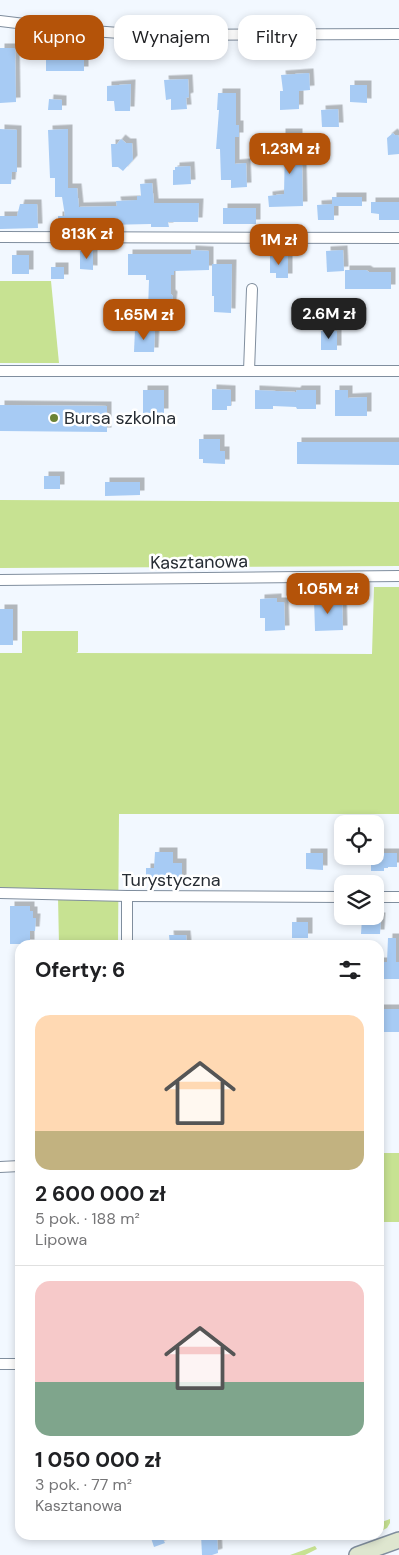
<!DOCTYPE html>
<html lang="pl">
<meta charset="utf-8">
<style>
body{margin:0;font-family:"DM Sans",sans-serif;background:#f2f2f2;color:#202124;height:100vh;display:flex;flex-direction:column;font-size:19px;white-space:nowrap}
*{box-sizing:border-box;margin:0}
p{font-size:16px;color:#757577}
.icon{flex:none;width:28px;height:28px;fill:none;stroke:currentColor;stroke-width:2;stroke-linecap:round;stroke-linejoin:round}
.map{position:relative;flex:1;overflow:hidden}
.sheet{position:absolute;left:15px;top:940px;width:369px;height:600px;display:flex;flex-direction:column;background:#fff;border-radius:15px;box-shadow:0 2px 8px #0003}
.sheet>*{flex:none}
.guide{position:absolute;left:15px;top:15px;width:370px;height:45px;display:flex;gap:10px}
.fabs{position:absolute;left:334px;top:815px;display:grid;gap:10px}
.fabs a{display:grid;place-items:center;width:50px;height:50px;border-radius:10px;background:#fff;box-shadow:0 2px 8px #0003;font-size:25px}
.price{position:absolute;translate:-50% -42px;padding:0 11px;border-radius:10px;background:#b45309;color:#fff;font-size:16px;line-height:32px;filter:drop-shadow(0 1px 2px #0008)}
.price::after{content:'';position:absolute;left:50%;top:30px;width:15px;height:11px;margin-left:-8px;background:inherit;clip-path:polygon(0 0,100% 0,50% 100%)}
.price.active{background:#222;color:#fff}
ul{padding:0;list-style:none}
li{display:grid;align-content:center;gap:10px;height:265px;padding:0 20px}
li+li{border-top:1px solid #e0e0e0}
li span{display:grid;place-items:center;height:155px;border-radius:15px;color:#555}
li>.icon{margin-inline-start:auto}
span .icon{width:90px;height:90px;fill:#fffc;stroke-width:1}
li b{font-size:21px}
h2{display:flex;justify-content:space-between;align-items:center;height:60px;padding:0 20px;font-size:21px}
.tag{padding:0 18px;border-radius:15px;background:#fff;box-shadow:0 2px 8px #0003;font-size:18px;line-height:45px}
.tag.active{background:#b45309;color:#fff}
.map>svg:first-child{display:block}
.green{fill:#c7e292}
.building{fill:#a7cbf4;filter:url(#shadow)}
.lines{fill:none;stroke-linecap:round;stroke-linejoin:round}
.street-casing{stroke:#808e9e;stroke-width:12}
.secondary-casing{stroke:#808e9e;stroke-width:18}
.street{stroke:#fff;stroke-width:10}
.secondary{stroke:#dee6cf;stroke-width:15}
.poi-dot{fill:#6c8335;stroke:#fff;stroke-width:2}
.labels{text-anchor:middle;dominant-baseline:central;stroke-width:5;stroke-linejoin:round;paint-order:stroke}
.poi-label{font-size:18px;fill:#262c33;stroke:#fff;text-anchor:start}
.street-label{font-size:18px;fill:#262c33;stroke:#fff}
</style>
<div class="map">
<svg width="399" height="1555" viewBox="0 0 399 1555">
<defs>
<filter id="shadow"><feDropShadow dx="4.5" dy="-4.5" stdDeviation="0" flood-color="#0004"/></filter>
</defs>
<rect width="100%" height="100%" fill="#f2f8ff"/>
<g class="green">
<polygon points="0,281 51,281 59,363 0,363"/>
<polygon points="0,500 399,502 399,566 0,568"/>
<polygon points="374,587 399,587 399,814 119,814 118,945 59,945 58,897 0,897 0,653 22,653 22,631 78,631 78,652 76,653 372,654"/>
<rect x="379" y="1153" width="20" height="69"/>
<polygon points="390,1519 390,1523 387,1528 379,1532 379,1523"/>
<polygon points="315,1546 317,1549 305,1555 290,1555"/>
</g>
<g class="building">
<polygon points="0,48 15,48 16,102 0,103"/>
<polygon points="57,54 84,54 84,71 46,71 46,58 57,59"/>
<polygon points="309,73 310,90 299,91 299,109 280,110 280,91 283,91 281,75"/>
<polygon points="188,79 189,97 186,98 187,109 171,110 171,99 166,100 164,80"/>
<polygon points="131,84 130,111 115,111 114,101 107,101 107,86"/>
<polygon points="350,85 367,85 367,103 350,102"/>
<polygon points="218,93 236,93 236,125 239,125 239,137 235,137 235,164 246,163 247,187 231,188 231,180 221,180 220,149 216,149 219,110 217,110"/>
<polygon points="49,99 62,100 62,110 48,110"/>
<polygon points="338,109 339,127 322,127 321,110"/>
<polygon points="0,129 17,130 17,172 12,172 11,184 0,184"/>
<polygon points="68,129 68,188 77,188 79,207 117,206 116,201 137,200 137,196 141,196 140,184 152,183 154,203 199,203 198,222 168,222 169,227 151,227 151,224 58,226 58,216 65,216 62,197 55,197 55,178 50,178 48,130"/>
<polygon points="281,133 298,133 298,165 302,165 303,206 269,207 268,196 284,194 285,145 281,145"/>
<polygon points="393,133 395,135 398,135 399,138 399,154 388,155 387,138"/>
<polygon points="121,139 126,143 132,143 133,160 123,171 118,167 112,167 111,144 117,144"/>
<polygon points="190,166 191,184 173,185 173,170 175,170 175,167"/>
<polygon points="332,197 362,197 362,206 334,206 334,220 318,220 317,205 332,204"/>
<polygon points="371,202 399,202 399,220 379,220 379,214 371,213"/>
<polygon points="20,204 37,204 38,228 0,229 0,216 17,216"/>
<rect x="223" y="208" width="33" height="16"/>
<polygon points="191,250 209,251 209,270 174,271 174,275 171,275 171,294 173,296 171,312 154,312 153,310 148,310 149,280 146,280 146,275 128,275 128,254 191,254"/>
<polygon points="343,250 344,271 327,272 326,251"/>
<polygon points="80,251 93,251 93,270 80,269"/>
<rect x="12" y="255" width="17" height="19"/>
<polygon points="270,255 288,255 288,278 276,278 276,273 270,273"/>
<polygon points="212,264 232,264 231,313 214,312 214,296 212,296"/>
<rect x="51" y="267" width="13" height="12"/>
<polygon points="345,270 366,270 369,272 391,272 391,289 345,289"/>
<polygon points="135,329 155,330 154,352 134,352"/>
<rect x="321" y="331" width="16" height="19"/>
<polygon points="212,389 231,390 231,406 227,406 227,410 212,410"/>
<rect x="143" y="390" width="21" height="23"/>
<polygon points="255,390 296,392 297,390 316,390 316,409 297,409 296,407 273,406 273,409 255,409"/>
<polygon points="335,390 348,390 348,398 367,397 367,416 335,416"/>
<polygon points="0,405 107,406 107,432 0,431"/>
<polygon points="199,439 220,439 220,451 225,451 225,464 203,463 203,459 199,459"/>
<polygon points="297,442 399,442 399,465 297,464"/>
<rect x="44" y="476" width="16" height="13"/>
<polygon points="105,482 140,482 140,495 105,496"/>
<polygon points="277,598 277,602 284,602 285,630 265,631 265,618 260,618 260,599"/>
<polygon points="314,599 342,599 343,630 315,631"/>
<rect x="0" y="609" width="13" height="36"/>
<polygon points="155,852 173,852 173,863 182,863 182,881 146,881 146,868 154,868"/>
<polygon points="306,853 323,853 323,870 306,869"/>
<polygon points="375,853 397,853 397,867 388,867 388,868 384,868 384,871 371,871 371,856 375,856"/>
<polygon points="10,906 30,906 30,911 33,911 33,918 36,918 35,931 30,931 30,944 10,944"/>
<polygon points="362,917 381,917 380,934 361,934"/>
<rect x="292" y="922" width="16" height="16"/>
<polygon points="169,935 186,935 187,945 170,945"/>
<polygon points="388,938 396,938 396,962 399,962 399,979 379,979 379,962 387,962"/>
<rect x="379" y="1009" width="20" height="23"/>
<polygon points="150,1535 161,1535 165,1543 154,1547"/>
<polygon points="201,1535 217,1535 218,1553 212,1555 202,1555"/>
</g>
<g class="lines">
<g class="street-casing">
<g id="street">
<polyline points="0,21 66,29 146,35 399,34"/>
<polyline points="0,237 399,238"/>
<polyline points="0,371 399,371"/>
<polyline points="249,371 252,289"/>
<polyline points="0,580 399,576"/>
<polyline points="0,893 127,896 342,897"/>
<polyline points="375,897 399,897"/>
<polyline points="127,945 127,896"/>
<polyline points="0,1167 20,1166"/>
<polyline points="0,1364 20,1364"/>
</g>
</g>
<g class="secondary-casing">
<polyline id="secondary" points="357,1555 399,1540"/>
</g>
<use href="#street" class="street"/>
<use href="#secondary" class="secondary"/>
</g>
<circle class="poi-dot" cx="54" cy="418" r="5"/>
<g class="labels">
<g class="poi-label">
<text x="64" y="418">Bursa szkolna</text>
</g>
<g class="street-label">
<text transform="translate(199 562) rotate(-1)">Kasztanowa</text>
<text x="171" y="880">Turystyczna</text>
</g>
</g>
</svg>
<div class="fabs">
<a><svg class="icon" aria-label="locate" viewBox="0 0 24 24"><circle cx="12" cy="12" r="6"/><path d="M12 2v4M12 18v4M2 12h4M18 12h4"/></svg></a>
<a><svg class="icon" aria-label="layers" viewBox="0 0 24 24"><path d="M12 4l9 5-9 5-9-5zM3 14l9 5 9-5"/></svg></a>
</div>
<b class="price" style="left:290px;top:175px">1.23M zł</b>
<b class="price" style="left:87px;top:260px">813K zł</b>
<b class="price" style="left:279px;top:266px">1M zł</b>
<b class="price active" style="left:329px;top:340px">2.6M zł</b>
<b class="price" style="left:144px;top:341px">1.65M zł</b>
<b class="price" style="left:328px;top:615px">1.05M zł</b>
<div class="guide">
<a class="tag active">Kupno</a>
<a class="tag">Wynajem</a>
<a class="tag">Filtry</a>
</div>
<section class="sheet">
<h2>Oferty: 6<svg class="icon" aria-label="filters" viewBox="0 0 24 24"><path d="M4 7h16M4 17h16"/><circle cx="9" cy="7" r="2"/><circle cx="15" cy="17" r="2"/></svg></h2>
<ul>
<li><span style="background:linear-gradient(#ffd9b3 75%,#c2b280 0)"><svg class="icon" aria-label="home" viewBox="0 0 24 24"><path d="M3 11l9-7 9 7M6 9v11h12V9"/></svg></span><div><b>2 600 000 zł</b><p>5 pok. · 188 m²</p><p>Lipowa</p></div></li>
<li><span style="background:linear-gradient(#f6c9c9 65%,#7fa58c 0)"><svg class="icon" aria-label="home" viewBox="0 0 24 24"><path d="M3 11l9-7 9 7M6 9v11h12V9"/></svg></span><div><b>1 050 000 zł</b><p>3 pok. · 77 m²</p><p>Kasztanowa</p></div></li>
</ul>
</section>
</div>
